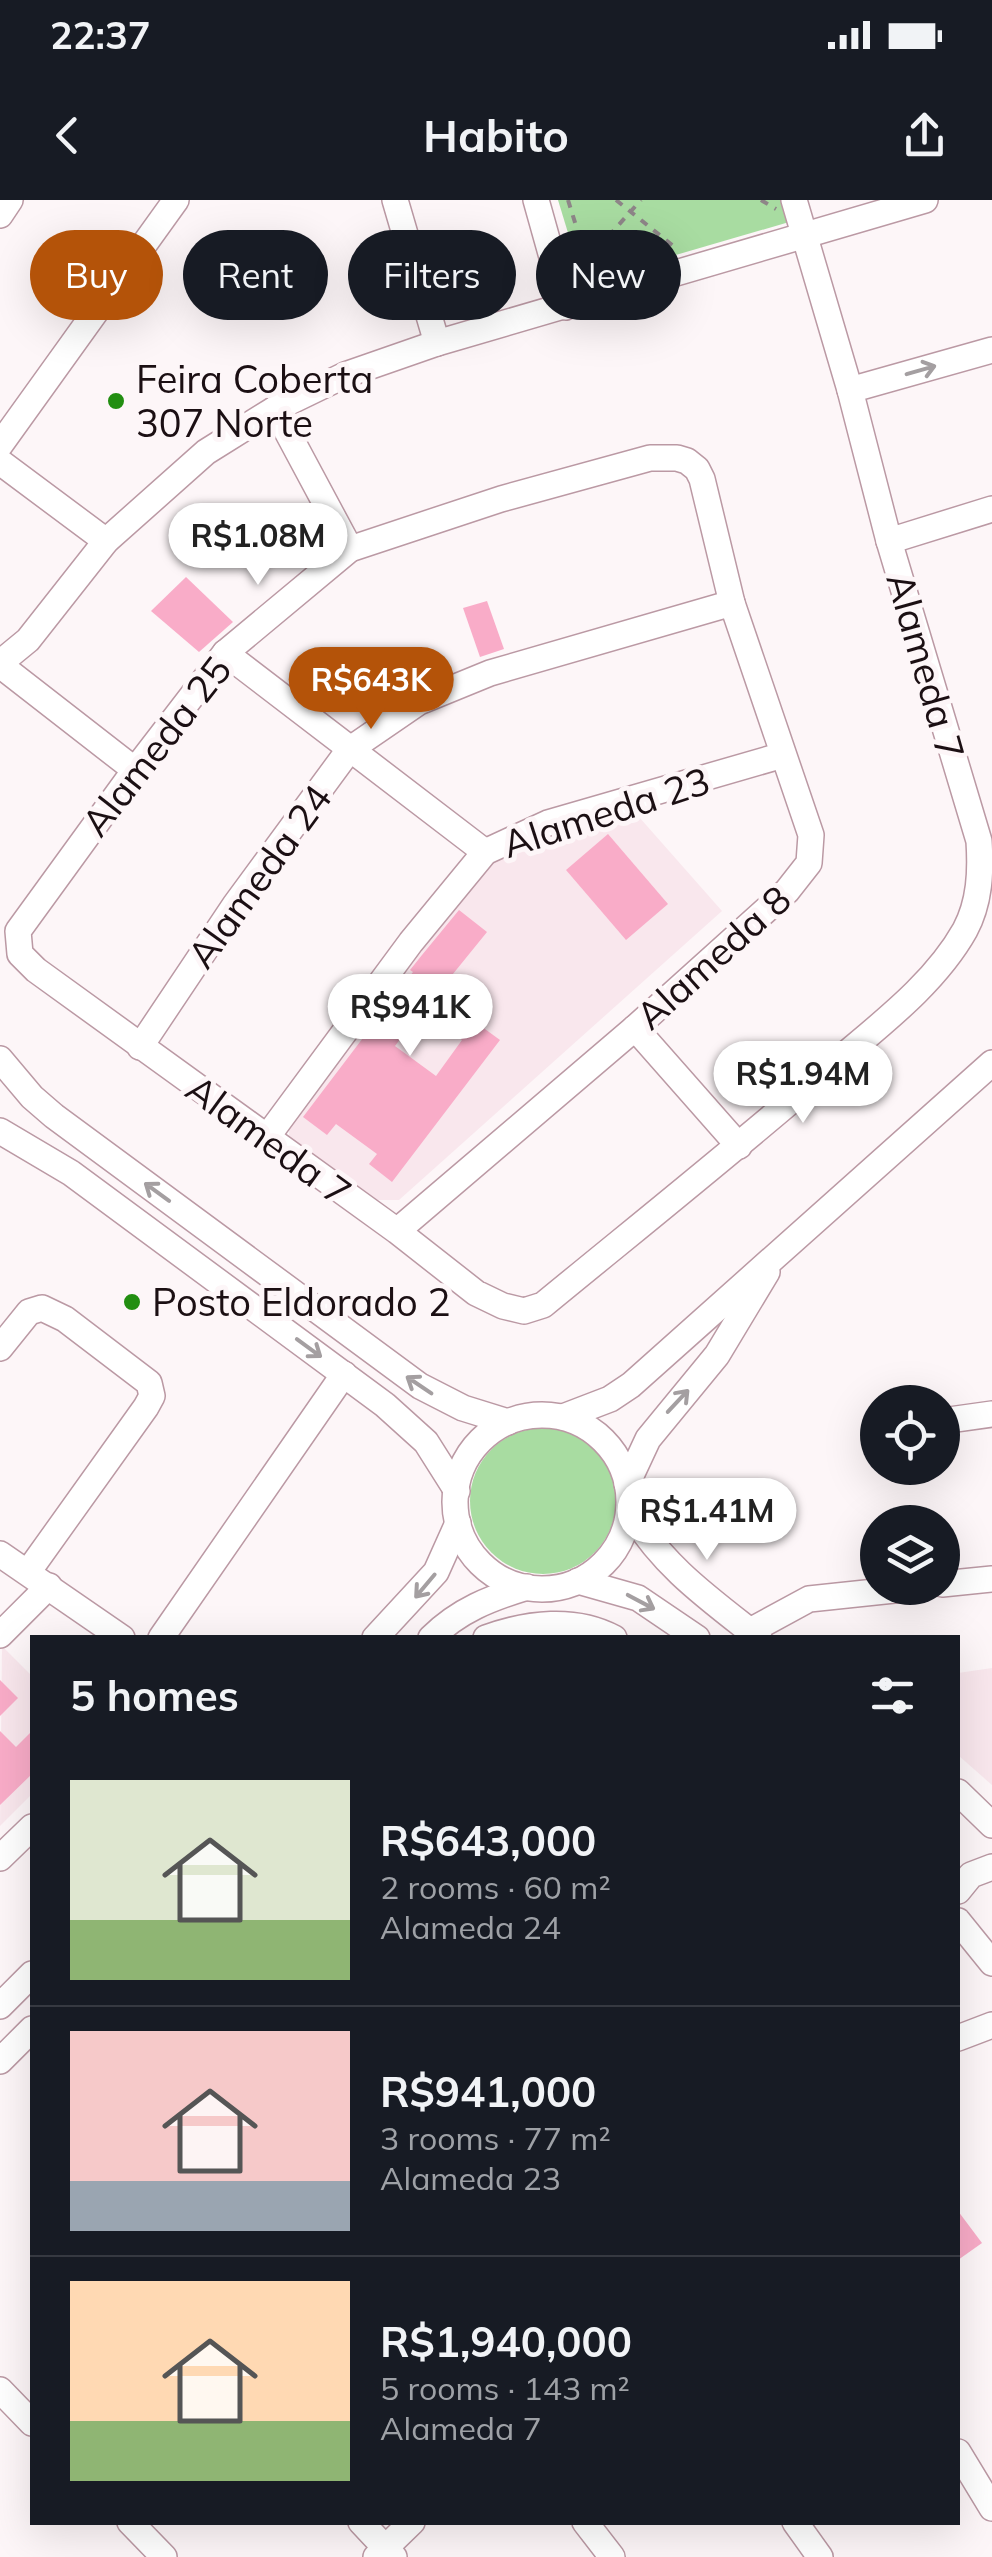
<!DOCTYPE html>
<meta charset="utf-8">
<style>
body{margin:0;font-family:Mulish,sans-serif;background:#20242c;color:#f1f3f6;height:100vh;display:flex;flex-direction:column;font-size:38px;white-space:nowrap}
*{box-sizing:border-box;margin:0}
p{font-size:32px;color:#9ea1a6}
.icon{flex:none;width:55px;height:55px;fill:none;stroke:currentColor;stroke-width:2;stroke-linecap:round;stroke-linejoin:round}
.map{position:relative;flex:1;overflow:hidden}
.panel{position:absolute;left:30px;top:1435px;width:930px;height:890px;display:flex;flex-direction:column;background:#171b24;border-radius:0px;box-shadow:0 10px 40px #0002}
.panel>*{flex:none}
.top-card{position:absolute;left:30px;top:30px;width:932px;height:90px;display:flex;gap:20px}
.tools{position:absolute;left:860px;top:1185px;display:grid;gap:20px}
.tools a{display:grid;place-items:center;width:100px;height:100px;border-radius:50%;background:#171b24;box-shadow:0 10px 40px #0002;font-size:50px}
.price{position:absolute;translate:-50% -85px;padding:0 22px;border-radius:35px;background:#fff;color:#222;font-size:32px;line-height:65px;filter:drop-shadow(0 2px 5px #0008)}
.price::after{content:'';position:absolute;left:50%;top:60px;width:30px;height:22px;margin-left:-15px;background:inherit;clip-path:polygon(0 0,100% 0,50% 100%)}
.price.current{background:#b45309;color:#fff}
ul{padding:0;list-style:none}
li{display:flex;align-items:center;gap:30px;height:250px;padding:0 40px}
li+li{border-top:2px solid #363941}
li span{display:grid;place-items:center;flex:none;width:280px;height:200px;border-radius:0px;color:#555}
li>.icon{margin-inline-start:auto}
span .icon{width:120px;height:120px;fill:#fffc;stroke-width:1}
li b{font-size:42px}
h2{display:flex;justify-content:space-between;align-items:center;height:120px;padding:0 40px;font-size:42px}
.tag{padding:0 35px;border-radius:45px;background:#171b24;box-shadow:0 10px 40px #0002;font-size:35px;line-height:90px}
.tag.current{background:#b45309;color:#fff}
.status{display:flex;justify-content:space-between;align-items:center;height:70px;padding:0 50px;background:#171b24;direction:ltr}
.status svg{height:28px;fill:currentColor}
header{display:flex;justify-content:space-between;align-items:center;height:130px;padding:0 40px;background:#171b24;font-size:45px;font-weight:700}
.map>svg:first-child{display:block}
.built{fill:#f9e7ed}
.green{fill:#a8dca1}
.building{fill:#f9acc8;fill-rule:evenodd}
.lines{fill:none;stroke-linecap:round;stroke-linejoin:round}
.minor-casing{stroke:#bb99a4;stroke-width:28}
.path{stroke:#8e8588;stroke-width:4;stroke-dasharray:8 8;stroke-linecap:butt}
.minor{stroke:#fff;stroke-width:25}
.oneway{stroke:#a49fa1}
.poi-dot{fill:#228e11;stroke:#fdf6f8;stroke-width:4}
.labels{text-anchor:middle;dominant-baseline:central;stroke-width:10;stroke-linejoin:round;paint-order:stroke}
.poi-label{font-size:38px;fill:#1b0f13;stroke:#fdf6f8;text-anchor:start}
.street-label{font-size:38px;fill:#1b0f13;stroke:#fdf6f8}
</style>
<div class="status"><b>22:37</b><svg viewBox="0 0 49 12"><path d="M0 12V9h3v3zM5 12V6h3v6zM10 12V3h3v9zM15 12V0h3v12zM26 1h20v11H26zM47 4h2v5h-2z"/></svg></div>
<header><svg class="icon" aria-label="back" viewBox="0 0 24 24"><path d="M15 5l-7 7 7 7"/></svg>Habito<svg class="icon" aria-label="share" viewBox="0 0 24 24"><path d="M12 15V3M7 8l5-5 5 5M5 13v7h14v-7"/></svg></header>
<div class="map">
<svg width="992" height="2357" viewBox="0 0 992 2357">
<rect width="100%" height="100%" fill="#fdf6f8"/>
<g class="built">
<polygon points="632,609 722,711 399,1000 375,1000 289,937 289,917 490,657 520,643"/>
<polygon points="2,1446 32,1476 32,1594 0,1626"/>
<polygon points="992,1468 992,1585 958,1555 958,1473"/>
</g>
<g class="green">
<polygon points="558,0 790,0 796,20 583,82"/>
<circle cx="543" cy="1301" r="73"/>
</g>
<g class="building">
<polygon points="186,377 233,422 199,452 151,411"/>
<polygon points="487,401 504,449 480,457 463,408"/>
<polygon points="608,634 668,704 626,740 566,670"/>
<path d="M459,710L487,732L444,785L474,807L467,816L500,840L392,982L369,964L377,954L336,924L327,935L303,917L413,772L410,770L422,755ZM422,810L462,840L436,876L395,846Z"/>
<polygon points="0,1480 18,1498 0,1516"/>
<polygon points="0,1531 16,1547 32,1531 32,1574 0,1605"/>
<polygon points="958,2011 982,2043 958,2060"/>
</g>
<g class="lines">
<g class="minor-casing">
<g id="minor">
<polyline points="395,0 437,143"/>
<polyline points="536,0 566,107"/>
<polyline points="0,15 10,0"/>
<polyline points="850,190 992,150"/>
<polyline points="275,209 350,349"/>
<polyline points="0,245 176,0"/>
<polyline points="0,262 106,341"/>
<polyline points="889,341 992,309"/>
<polyline points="225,453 485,652"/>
<polyline points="0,463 28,440 106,341 206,252 275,209 345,175 437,143 925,0"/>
<polyline points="0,465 135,570"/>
<polyline points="635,828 739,946"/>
<polyline points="140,847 235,705 349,550 419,502 490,473 732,403"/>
<polyline points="0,859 32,897 54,916 420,1186 463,1208 508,1222"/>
<polyline points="0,931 71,973 385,1205 426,1242 457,1291"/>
<polyline points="267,937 411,742 485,652 548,623 783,555"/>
<path d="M397,1031L635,828L787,691L809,663L811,635L732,403L702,279L697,269L687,261L677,258H650L501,299L350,349L225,453L135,570L18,731L20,754L36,770L397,1031L476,1093L503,1106L524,1111L543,1105C638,1027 733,951 826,871C874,829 933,787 965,730C980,702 981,671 979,641L889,341L850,190L794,0"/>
<polyline points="0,1148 29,1112 42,1108 65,1119 149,1183 152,1196 146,1207 28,1372"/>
<circle cx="542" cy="1302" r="87"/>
<polyline points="563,1217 610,1199 631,1185 992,863"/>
<polyline points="942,1221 992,1214"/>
<polyline points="627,1284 648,1239 717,1155 767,1072"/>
<path d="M629,1309C661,1365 708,1398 759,1438"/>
<polyline points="0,1354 122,1438"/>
<polyline points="578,1381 638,1398 697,1438"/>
<polyline points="942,1384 992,1379"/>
<polyline points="750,1431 809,1399 913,1388"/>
<polyline points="0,1435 49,1386"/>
<polyline points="161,1438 344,1174"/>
<polyline points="375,1438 436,1372 458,1323"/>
<path d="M431,1438C459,1410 491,1398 527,1387"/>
<path d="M486,1438C527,1423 575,1417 614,1438"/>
<polyline points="958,1592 992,1625"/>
<polyline points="0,1658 32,1627"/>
<polyline points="958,1691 971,1675 992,1667"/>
<polyline points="958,1721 992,1763"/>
<polyline points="0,1806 32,1774"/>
<polyline points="958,1838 992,1825"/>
<polyline points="0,1861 32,1829"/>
<polyline points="0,2190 32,2223"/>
<polyline points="958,2252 992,2308"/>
<polyline points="130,2322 164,2357"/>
<polyline points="361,2322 394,2357"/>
<polyline points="585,2322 612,2357"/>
<polyline points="795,2322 820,2357"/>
<polyline points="376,2357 412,2322"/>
</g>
</g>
<g class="path">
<polyline points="568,0 592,77"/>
<polyline points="616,0 677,49"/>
<polyline points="761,0 776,9"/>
<polyline points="587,60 641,0"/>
</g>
<use href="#minor" class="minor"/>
</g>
<defs><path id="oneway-shaft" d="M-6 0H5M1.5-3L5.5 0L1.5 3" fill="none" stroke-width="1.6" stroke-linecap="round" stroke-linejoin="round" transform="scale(2.5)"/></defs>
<g class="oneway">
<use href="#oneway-shaft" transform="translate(921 170) rotate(-16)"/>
<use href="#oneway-shaft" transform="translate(157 992) rotate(-144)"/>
<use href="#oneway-shaft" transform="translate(309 1148) rotate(36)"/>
<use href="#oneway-shaft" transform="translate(419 1185) rotate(-146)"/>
<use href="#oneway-shaft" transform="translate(678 1201) rotate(-47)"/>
<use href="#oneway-shaft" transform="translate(425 1386) rotate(130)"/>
<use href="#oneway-shaft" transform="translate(641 1402) rotate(28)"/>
</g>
<g class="poi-dot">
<circle cx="116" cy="201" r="10"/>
<circle cx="132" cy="1102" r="10"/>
</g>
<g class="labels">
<g class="poi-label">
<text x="136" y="179">Feira Coberta<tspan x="136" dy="44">307 Norte</tspan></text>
<text x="152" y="1102">Posto Eldorado 2</text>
</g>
<g class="street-label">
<text transform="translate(926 466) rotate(74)">Alameda 7</text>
<text transform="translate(156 546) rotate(-52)">Alameda 25</text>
<text transform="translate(606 612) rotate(-18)">Alameda 23</text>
<text transform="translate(259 676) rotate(-54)">Alameda 24</text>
<text transform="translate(713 757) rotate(-42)">Alameda 8</text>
<text transform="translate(269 940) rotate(36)">Alameda 7</text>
</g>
</g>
</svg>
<div class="tools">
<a><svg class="icon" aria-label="locate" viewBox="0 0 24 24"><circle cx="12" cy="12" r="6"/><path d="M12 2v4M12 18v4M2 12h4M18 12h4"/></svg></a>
<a><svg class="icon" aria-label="layers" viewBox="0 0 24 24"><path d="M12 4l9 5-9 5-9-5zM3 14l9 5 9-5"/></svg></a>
</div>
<b class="price" style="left:258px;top:388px">R$1.08M</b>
<b class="price current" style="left:371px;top:532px">R$643K</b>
<b class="price" style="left:410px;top:859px">R$941K</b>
<b class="price" style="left:803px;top:926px">R$1.94M</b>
<b class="price" style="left:707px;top:1363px">R$1.41M</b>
<div class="top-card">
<a class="tag current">Buy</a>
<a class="tag">Rent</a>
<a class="tag">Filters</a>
<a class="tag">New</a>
</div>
<section class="panel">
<h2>5 homes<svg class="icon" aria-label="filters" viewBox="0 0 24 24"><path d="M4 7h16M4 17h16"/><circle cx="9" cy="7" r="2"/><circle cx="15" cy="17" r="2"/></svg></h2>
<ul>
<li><span style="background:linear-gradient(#dfe7d0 70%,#8fb573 0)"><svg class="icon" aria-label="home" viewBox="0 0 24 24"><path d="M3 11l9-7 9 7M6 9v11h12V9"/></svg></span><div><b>R$643,000</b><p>2 rooms · 60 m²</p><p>Alameda 24</p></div></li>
<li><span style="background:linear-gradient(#f6c9c9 75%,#9aa5b1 0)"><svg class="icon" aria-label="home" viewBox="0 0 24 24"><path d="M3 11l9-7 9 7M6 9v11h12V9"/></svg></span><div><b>R$941,000</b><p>3 rooms · 77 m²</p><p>Alameda 23</p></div></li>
<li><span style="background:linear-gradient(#ffd9b3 70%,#8fb573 0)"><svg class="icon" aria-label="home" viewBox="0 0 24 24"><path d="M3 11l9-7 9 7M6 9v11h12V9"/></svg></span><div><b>R$1,940,000</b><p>5 rooms · 143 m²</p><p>Alameda 7</p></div></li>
</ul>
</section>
</div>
